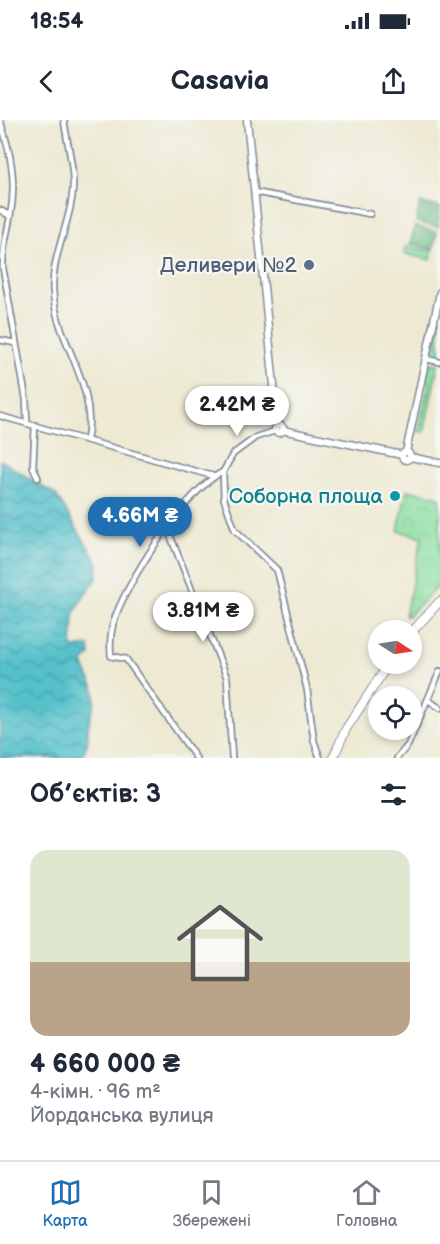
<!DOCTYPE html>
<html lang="uk">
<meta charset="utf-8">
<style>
body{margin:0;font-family:"Balsamiq Sans",sans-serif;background:#f2f2f3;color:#1f2937;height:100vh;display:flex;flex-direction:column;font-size:22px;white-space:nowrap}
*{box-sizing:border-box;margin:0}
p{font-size:20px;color:#747a83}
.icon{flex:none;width:33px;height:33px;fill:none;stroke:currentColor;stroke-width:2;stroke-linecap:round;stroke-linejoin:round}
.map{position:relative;height:638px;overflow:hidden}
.details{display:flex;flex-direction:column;background:#fff;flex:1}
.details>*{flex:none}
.needle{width:39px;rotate:102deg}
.controls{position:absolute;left:368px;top:500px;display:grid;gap:12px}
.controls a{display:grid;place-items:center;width:54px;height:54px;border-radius:50%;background:#fff;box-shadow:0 3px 9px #0003;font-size:30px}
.price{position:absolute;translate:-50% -51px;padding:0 14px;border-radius:21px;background:#fff;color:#222;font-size:20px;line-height:39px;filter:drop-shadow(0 2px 3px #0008)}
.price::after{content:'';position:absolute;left:50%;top:36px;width:18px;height:14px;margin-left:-9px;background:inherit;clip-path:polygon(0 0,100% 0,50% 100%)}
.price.current{background:#1f6fb2;color:#fff}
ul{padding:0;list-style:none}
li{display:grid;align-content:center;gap:12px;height:318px;padding:0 30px}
li span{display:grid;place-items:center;height:186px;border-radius:18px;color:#555}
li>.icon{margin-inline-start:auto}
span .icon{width:108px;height:108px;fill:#fffc;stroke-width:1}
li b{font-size:26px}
h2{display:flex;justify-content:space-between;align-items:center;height:72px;padding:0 30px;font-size:26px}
.status{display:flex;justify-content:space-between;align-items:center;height:42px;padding:0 30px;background:#fff;direction:ltr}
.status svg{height:16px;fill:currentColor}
header{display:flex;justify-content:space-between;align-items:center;height:78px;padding:0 30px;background:#fff;font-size:27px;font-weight:600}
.menu{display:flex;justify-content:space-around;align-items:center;height:84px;border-top:2px solid #e0e1e3;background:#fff;font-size:16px;color:#747a83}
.menu a{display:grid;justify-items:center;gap:3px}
.menu .current{color:#1f6fb2}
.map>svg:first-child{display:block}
.grass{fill:url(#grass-dots);stroke:#538780;stroke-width:1.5}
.forest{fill:url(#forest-crowns);stroke:#467672;stroke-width:1.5}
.park{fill:url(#park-crowns);stroke:#538780;stroke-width:1.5}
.water{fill:url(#water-waves);stroke:#387894;stroke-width:1.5}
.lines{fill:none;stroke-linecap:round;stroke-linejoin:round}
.minor-casing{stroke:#848c98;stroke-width:8}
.tertiary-casing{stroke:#848c98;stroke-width:9}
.trunk-casing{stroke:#848c98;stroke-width:10}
.minor{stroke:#fff;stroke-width:4.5}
.tertiary{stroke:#fff;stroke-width:6}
.trunk{stroke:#fff;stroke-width:8}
.service-dot{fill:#5c6f8a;stroke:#f6f6f2;stroke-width:2}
.culture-dot{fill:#0f9aa8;stroke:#f6f6f2;stroke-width:2}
.labels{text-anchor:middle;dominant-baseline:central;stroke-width:4.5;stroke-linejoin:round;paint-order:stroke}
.service-label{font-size:21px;fill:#4e5e75;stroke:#f6f6f2;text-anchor:end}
.culture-label{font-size:21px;fill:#0d838f;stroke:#f6f6f2;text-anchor:end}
</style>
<div class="status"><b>18:54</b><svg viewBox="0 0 49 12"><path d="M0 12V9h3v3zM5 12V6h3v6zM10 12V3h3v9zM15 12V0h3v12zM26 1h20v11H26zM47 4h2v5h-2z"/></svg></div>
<header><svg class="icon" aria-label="back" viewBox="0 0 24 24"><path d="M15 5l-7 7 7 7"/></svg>Casavia<svg class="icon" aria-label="share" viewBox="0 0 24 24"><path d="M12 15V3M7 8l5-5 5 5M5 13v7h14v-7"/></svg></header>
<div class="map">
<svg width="440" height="638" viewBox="0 0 440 638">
<defs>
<pattern id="grass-dots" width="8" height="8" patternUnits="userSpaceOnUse" patternTransform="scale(1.5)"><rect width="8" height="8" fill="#8bdfa1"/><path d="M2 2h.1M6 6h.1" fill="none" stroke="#77c08d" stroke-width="1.8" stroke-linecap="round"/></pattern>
<pattern id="forest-crowns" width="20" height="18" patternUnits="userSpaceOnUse" patternTransform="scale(1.5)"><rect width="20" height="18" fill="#70be87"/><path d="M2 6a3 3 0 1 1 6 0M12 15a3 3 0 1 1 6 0" fill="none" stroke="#5b9b72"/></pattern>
<pattern id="park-crowns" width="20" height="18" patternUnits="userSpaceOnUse" patternTransform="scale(1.5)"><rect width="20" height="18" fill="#8bdfa1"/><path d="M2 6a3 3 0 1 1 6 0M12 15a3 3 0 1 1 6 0" fill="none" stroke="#77c08d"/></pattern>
<pattern id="water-waves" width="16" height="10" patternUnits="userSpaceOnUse" patternTransform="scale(1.5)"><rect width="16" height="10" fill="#54c1cb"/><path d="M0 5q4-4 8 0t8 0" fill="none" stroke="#459da8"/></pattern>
</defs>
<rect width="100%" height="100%" fill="#f6f6f2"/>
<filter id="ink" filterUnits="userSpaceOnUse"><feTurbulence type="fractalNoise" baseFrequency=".0167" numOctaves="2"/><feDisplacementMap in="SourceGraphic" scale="12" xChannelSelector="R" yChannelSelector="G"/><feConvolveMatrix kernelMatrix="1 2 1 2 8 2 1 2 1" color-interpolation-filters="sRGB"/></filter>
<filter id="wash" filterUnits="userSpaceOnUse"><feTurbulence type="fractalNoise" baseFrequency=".008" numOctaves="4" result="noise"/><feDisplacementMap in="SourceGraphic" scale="24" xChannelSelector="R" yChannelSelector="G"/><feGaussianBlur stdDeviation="1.35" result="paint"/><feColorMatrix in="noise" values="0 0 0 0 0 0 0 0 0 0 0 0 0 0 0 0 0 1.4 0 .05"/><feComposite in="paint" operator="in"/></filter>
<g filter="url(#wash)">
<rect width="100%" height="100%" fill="#ede9d2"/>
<g class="grass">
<polygon points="405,127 432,131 431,140 404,134"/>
<polygon points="439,195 440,234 437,239 431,234"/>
<polygon points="433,243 438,244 424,312 418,311 429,262 426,259 429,245"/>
</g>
<g class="forest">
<polygon points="420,83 440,87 438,107 416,102"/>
<polygon points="415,106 437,112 433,129 410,124"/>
</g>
<polygon class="park" points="407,370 440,377 440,464 408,496 405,496 422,417 398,411"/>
<path class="water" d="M0,340L56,375L98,443L97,459L84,475L74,494L72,528L89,526L90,536L83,542C86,554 94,564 95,574C97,586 91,591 89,602C85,621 93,617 80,638H0Z"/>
</g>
<g filter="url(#ink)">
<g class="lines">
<g class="minor-casing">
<g id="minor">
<path d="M0,0C11,33 17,63 10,97C7,115 2,130 3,148L26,279L27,302"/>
<path d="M64,0C67,24 76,53 72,77C68,108 51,140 53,171C56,224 98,262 87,320"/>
<polyline points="254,72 370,94"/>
<polyline points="0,90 10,96"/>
<polyline points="0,220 15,223"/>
<polyline points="426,239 440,242"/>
<polyline points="0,296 213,356"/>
<polyline points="35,305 33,347 38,358"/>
<polyline points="275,311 256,317 233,334 223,352 224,379 235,410 277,450 307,569 314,621 320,638"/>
<polyline points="168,410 227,558 232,638"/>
<polyline points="428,580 440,588"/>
<path d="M196,638L126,539L111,536C110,525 110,515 113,504C123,466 188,367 223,352"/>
<polyline points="397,638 408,625 440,551"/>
</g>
</g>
<g class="tertiary-casing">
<g id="tertiary">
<polyline points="247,0 278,305"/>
<circle cx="279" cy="309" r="4"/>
<polyline points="282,310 402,335"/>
<circle cx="406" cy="336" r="4"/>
<polyline points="406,332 440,172"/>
<polyline points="410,337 440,343"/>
</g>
</g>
<g class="trunk-casing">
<g id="trunk">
<polyline points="411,513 440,481"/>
<polyline points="333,638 346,609 389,543"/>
</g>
</g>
<use href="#minor" class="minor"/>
<use href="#tertiary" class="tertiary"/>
<use href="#trunk" class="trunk"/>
</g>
</g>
<circle class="service-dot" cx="309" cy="145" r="6"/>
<circle class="culture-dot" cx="395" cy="376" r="6"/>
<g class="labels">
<g class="service-label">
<text x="297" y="145">Деливери №2</text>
</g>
<g class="culture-label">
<text x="383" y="376">Соборна площа</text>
</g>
</g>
</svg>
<div class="controls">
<a><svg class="needle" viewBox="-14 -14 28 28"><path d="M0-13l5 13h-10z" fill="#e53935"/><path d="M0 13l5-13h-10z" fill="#747a83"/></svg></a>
<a><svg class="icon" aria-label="locate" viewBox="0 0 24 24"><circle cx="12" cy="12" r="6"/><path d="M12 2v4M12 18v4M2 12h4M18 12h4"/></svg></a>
</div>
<b class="price" style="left:237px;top:317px">2.42M ₴</b>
<b class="price current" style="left:140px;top:428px">4.66M ₴</b>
<b class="price" style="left:203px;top:523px">3.81M ₴</b>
</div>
<section class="details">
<h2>Об’єктів: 3<svg class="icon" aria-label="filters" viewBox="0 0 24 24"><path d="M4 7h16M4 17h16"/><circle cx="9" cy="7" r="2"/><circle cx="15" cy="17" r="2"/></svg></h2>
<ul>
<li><span style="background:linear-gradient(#dfe7d0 60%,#b9a48a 0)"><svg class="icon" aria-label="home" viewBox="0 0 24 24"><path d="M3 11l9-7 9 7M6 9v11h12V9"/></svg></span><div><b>4 660 000 ₴</b><p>4-кімн. · 96 m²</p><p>Йорданська вулиця</p></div></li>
</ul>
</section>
<nav class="menu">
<a class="current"><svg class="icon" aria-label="map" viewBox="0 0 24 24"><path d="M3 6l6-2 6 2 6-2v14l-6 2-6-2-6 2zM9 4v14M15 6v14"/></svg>Карта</a>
<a><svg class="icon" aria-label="saved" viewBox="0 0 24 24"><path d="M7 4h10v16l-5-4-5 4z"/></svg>Збережені</a>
<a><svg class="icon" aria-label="home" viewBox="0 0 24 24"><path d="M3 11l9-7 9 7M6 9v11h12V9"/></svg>Головна</a>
</nav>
